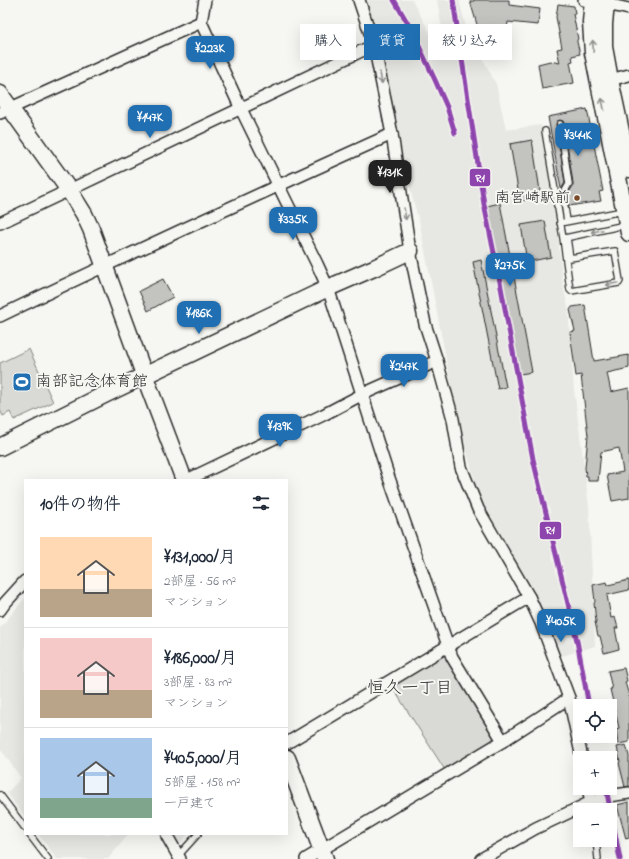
<!DOCTYPE html>
<html lang="ja">
<meta charset="utf-8">
<style>
body{margin:0;font-family:"Indie Flower","Klee One",sans-serif;background:#f6f6f7;color:#1f2937;height:100vh;display:flex;flex-direction:column;font-size:15px;white-space:nowrap}
*{box-sizing:border-box;margin:0}
p{font-size:13px;color:#747a83}
.icon{flex:none;width:22px;height:22px;fill:none;stroke:currentColor;stroke-width:2;stroke-linecap:round;stroke-linejoin:round}
.map{position:relative;flex:1;overflow:hidden}
.sheet{position:absolute;left:24px;top:479px;width:264px;height:356px;display:flex;flex-direction:column;background:#fff;border-radius:0px;box-shadow:0 4px 16px #0002}
.sheet>*{flex:none}
.banner{position:absolute;left:300px;top:24px;width:269px;height:36px;display:flex;gap:8px}
.controls{position:absolute;left:573px;top:699px;display:grid;gap:8px}
.controls a{display:grid;place-items:center;width:44px;height:44px;border-radius:0px;background:#fff;box-shadow:0 4px 16px #0002;font-size:20px}
.price{position:absolute;translate:-50% -34px;padding:0 9px;border-radius:8px;background:#1f6fb2;color:#fff;font-size:13px;line-height:26px;filter:drop-shadow(0 1px 2px #0008)}
.price::after{content:'';position:absolute;left:50%;top:24px;width:12px;height:9px;margin-left:-6px;background:inherit;clip-path:polygon(0 0,100% 0,50% 100%)}
.price.active{background:#222;color:#fff}
ul{padding:0;list-style:none}
li{display:flex;align-items:center;gap:12px;height:100px;padding:0 16px}
li+li{border-top:1px solid #e0e1e3}
li span{display:grid;place-items:center;flex:none;width:112px;height:80px;border-radius:0px;color:#555}
li>.icon{margin-inline-start:auto}
span .icon{width:48px;height:48px;fill:#fffc;stroke-width:1}
li b{font-size:17px}
h2{display:flex;justify-content:space-between;align-items:center;height:48px;padding:0 16px;font-size:17px}
.chip{padding:0 14px;border-radius:0px;background:#fff;box-shadow:0 4px 16px #0002;font-size:14px;line-height:36px}
.chip.active{background:#1f6fb2;color:#fff}
.map>svg:first-child{display:block}
.built{fill:#e7e7e3}
.green{fill:#d9d9d5;stroke:#828280}
.building{fill:#c3c3c0;stroke:#2b2b2b}
.lines{fill:none;stroke-linecap:round;stroke-linejoin:round}
.lane-casing{stroke:#2b2b2b;stroke-width:8}
.street-casing{stroke:#2b2b2b;stroke-width:14}
.secondary-casing{stroke:#2b2b2b;stroke-width:19}
.lane{stroke:#f6f6f2;stroke-width:5.5}
.street{stroke:#f6f6f2;stroke-width:11}
.secondary{stroke:#f6f6f2;stroke-width:16}
.rail-1-casing{stroke:#f6f6f2;stroke-width:8}
.rail-1{stroke:#8e44ad;stroke-width:5}
.oneway{stroke:#90908e}
.bus-dot{fill:#7a4b2a;stroke:#f6f6f2;stroke-width:1.5}
.labels{text-anchor:middle;dominant-baseline:central;stroke-width:4;stroke-linejoin:round;paint-order:stroke}
.bus-label{font-size:15px;fill:#2b2b2b;stroke:#f6f6f2;text-anchor:end}
.poi-label{font-size:16px;fill:#2b2b2b;stroke:#f6f6f2;text-anchor:start}
.neighbourhood-label{font-size:17px;fill:#2b2b2b;stroke:#f6f6f2}
.line-badge{stroke:#f6f6f2;stroke-width:1.5}
.badge-label{font-size:11px;text-anchor:middle;font-weight:bold;fill:#fff}
</style>
<div class="map">
<svg width="629" height="859" viewBox="0 0 629 859">
<rect width="100%" height="100%" fill="#f6f6f2"/>
<filter id="ink" filterUnits="userSpaceOnUse"><feTurbulence type="fractalNoise" baseFrequency=".025" numOctaves="2"/><feDisplacementMap in="SourceGraphic" scale="8" xChannelSelector="R" yChannelSelector="G"/><feConvolveMatrix kernelMatrix="1 2 1 2 8 2 1 2 1" color-interpolation-filters="sRGB"/></filter>
<g filter="url(#ink)">
<g class="built">
<polygon points="365,0 412,0 436,44 444,40 437,0 459,0 466,27 496,84 506,130 541,125 556,217 563,286 568,307 574,390 581,443 589,507 595,646 559,657 545,618 484,506 478,492 458,421 420,225 399,149 383,72"/>
<polygon points="25,598 25,817 7,793 21,778 0,748 0,628"/>
<polygon points="38,834 129,834 108,859 57,859"/>
<polygon points="158,834 188,834 171,854"/>
</g>
<g class="green">
<polygon points="29,349 53,402 14,420 10,412 3,416 0,410 0,363"/>
<polygon points="441,655 446,655 495,735 492,740 445,770 391,685"/>
</g>
<g class="building">
<polygon points="474,0 509,0 509,5 540,9 538,25 508,22 507,29 478,28 470,1 474,1"/>
<polygon points="558,4 574,6 575,14 573,14 578,39 577,40 577,42 580,54 572,56 573,61 570,62 574,83 542,89 538,64 550,61 560,63 557,49 562,48 556,17"/>
<polygon points="587,109 603,191 599,192 601,201 569,206 567,195 573,186 573,183 564,123 563,121 560,120 557,121 556,124 565,183 561,189 548,117"/>
<polygon points="532,140 541,197 520,201 510,144"/>
<polygon points="500,203 532,372 520,374 487,206"/>
<polygon points="545,221 551,257 527,262 521,225"/>
<polygon points="481,260 506,387 498,389 473,262"/>
<polygon points="163,279 173,297 148,311 139,291"/>
<polygon points="585,305 594,361 629,355 629,368 607,373 611,392 629,388 629,498 612,501 607,475 623,472 619,448 601,452 598,481 588,481 588,476 586,476 585,468 588,436 581,375 576,376 570,332 575,331 570,310 572,307"/>
<polygon points="629,580 629,590 607,595 611,618 615,617 618,628 615,628 619,649 604,653 600,636 598,636 595,622 596,622 594,603 595,602 593,585 607,582 608,585"/>
<polygon points="624,668 627,681 625,682 629,696 629,742 618,744 616,729 619,728 610,689 612,689 608,671"/>
<polygon points="626,745 629,756 629,786 625,787 619,763 620,762 617,747"/>
<polygon points="629,802 629,838 626,839 617,805"/>
</g>
<g class="lines">
<g class="lane-casing">
<g id="lane">
<polyline points="545,131 563,238 570,290 571,291 619,283 620,281 615,251 570,258 567,238"/>
<polyline points="563,195 567,221"/>
<polyline points="557,205 569,184 560,124"/>
<polyline points="560,223 623,211"/>
<polyline points="565,238 625,225"/>
<polyline points="0,795 25,828"/>
<polyline points="29,834 48,859"/>
<polyline points="596,840 598,859"/>
<polyline points="178,856 198,834"/>
</g>
</g>
<g class="street-casing">
<g id="street">
<polyline points="205,0 201,22 241,109 317,264 328,288 388,475 452,657 503,741"/>
<polyline points="359,0 374,45 392,134 410,251 425,324 437,361 453,419 461,467 478,509 529,597 541,623 569,698 582,758"/>
<polyline points="584,0 593,1 629,9"/>
<polyline points="603,82 610,80 629,75"/>
<polyline points="0,113 201,22"/>
<polyline points="0,223 374,45"/>
<path d="M0,316C130,253 261,193 392,134"/>
<polyline points="187,480 323,415 363,394 437,361"/>
<polyline points="0,610 5,603 25,581"/>
<polyline points="287,743 529,597"/>
<polyline points="588,788 591,802"/>
<polyline points="167,836 180,859"/>
<polyline points="306,859 503,741 569,698"/>
<polyline points="481,859 536,828 591,802 608,796 629,793"/>
</g>
</g>
<g class="secondary-casing">
<g id="secondary">
<polyline points="593,0 591,22 593,53 629,233"/>
<polyline points="607,0 606,4 604,24 604,47 610,80 629,169"/>
<polyline points="0,94 69,190 84,214 91,229 145,377 184,480"/>
<polyline points="0,447 106,394 328,288 374,268 410,251"/>
<polyline points="287,758 325,859"/>
</g>
</g>
<use href="#lane" class="lane"/>
<use href="#street" class="street"/>
<use href="#secondary" class="secondary"/>
<g class="rail-1-casing">
<g id="rail-1">
<polyline points="394,0 410,27 435,80 447,107 455,133"/>
<polyline points="453,0 484,204 500,282 533,459 577,641 589,706"/>
<polyline points="606,788 620,859"/>
</g>
</g>
<use href="#rail-1" class="rail-1"/>
</g>
<defs><path id="oneway-shaft" d="M-6 0H5M1.5-3L5.5 0L1.5 3" fill="none" stroke-width="1.6" stroke-linecap="round" stroke-linejoin="round"/></defs>
<g class="oneway">
<use href="#oneway-shaft" transform="translate(593 46) rotate(-93)"/>
<use href="#oneway-shaft" transform="translate(381 78) rotate(79)"/>
<use href="#oneway-shaft" transform="translate(603 104) rotate(-101)"/>
<use href="#oneway-shaft" transform="translate(405 214) rotate(81)"/>
<use href="#oneway-shaft" transform="translate(597 231) rotate(168)"/>
<use href="#oneway-shaft" transform="translate(612 284) rotate(168)"/>
</g>
</g>
<defs>
<g id="stadium-square" transform="scale(1)"><rect x="-9" y="-9" width="18" height="18" rx="4" fill="#1f6fb2" stroke="#f6f6f2"/><path d="M0-5a6.5 5 0 1 0 0 10a6.5 5 0 1 0 0-10ZM-3.5-1.8h7v3.6h-7Z" fill="#fff"/></g>
</defs>
<g fill-rule="evenodd">
<use href="#stadium-square" x="22" y="382"/>
</g>
<circle class="bus-dot" cx="577" cy="198" r="3.5"/>
<g class="labels">
<g class="bus-label">
<text x="570" y="198">南宮崎駅前</text>
</g>
<g class="poi-label">
<text x="36" y="382">南部記念体育館</text>
</g>
<g class="neighbourhood-label">
<text x="410" y="688">恒久一丁目</text>
</g>
</g>
<g class="line-badge">
<rect x="469" y="168" width="22" height="19" rx="4" fill="#8e44ad"/>
<rect x="539" y="521" width="23" height="19" rx="4" fill="#8e44ad"/>
</g>
<g class="badge-label">
<text x="480" y="182">R1</text>
<text x="550" y="534">R1</text>
</g>
</svg>
<div class="controls">
<a><svg class="icon" aria-label="locate" viewBox="0 0 24 24"><circle cx="12" cy="12" r="6"/><path d="M12 2v4M12 18v4M2 12h4M18 12h4"/></svg></a>
<a>+</a>
<a>−</a>
</div>
<b class="price" style="left:210px;top:70px">¥223K</b>
<b class="price" style="left:150px;top:139px">¥147K</b>
<b class="price" style="left:578px;top:157px">¥344K</b>
<b class="price active" style="left:390px;top:194px">¥131K</b>
<b class="price" style="left:293px;top:241px">¥335K</b>
<b class="price" style="left:510px;top:287px">¥275K</b>
<b class="price" style="left:199px;top:335px">¥186K</b>
<b class="price" style="left:404px;top:388px">¥247K</b>
<b class="price" style="left:280px;top:448px">¥139K</b>
<b class="price" style="left:561px;top:643px">¥405K</b>
<div class="banner">
<a class="chip">購入</a>
<a class="chip active">賃貸</a>
<a class="chip">絞り込み</a>
</div>
<section class="sheet">
<h2>10件の物件<svg class="icon" aria-label="filters" viewBox="0 0 24 24"><path d="M4 7h16M4 17h16"/><circle cx="9" cy="7" r="2"/><circle cx="15" cy="17" r="2"/></svg></h2>
<ul>
<li><span style="background:linear-gradient(#ffd9b3 65%,#b9a48a 0)"><svg class="icon" aria-label="home" viewBox="0 0 24 24"><path d="M3 11l9-7 9 7M6 9v11h12V9"/></svg></span><div><b>¥131,000/月</b><p>2部屋 · 56 m²</p><p>マンション</p></div></li>
<li><span style="background:linear-gradient(#f6c9c9 65%,#b9a48a 0)"><svg class="icon" aria-label="home" viewBox="0 0 24 24"><path d="M3 11l9-7 9 7M6 9v11h12V9"/></svg></span><div><b>¥186,000/月</b><p>3部屋 · 83 m²</p><p>マンション</p></div></li>
<li><span style="background:linear-gradient(#a9c7e8 75%,#7fa58c 0)"><svg class="icon" aria-label="home" viewBox="0 0 24 24"><path d="M3 11l9-7 9 7M6 9v11h12V9"/></svg></span><div><b>¥405,000/月</b><p>5部屋 · 158 m²</p><p>一戸建て</p></div></li>
</ul>
</section>
</div>
